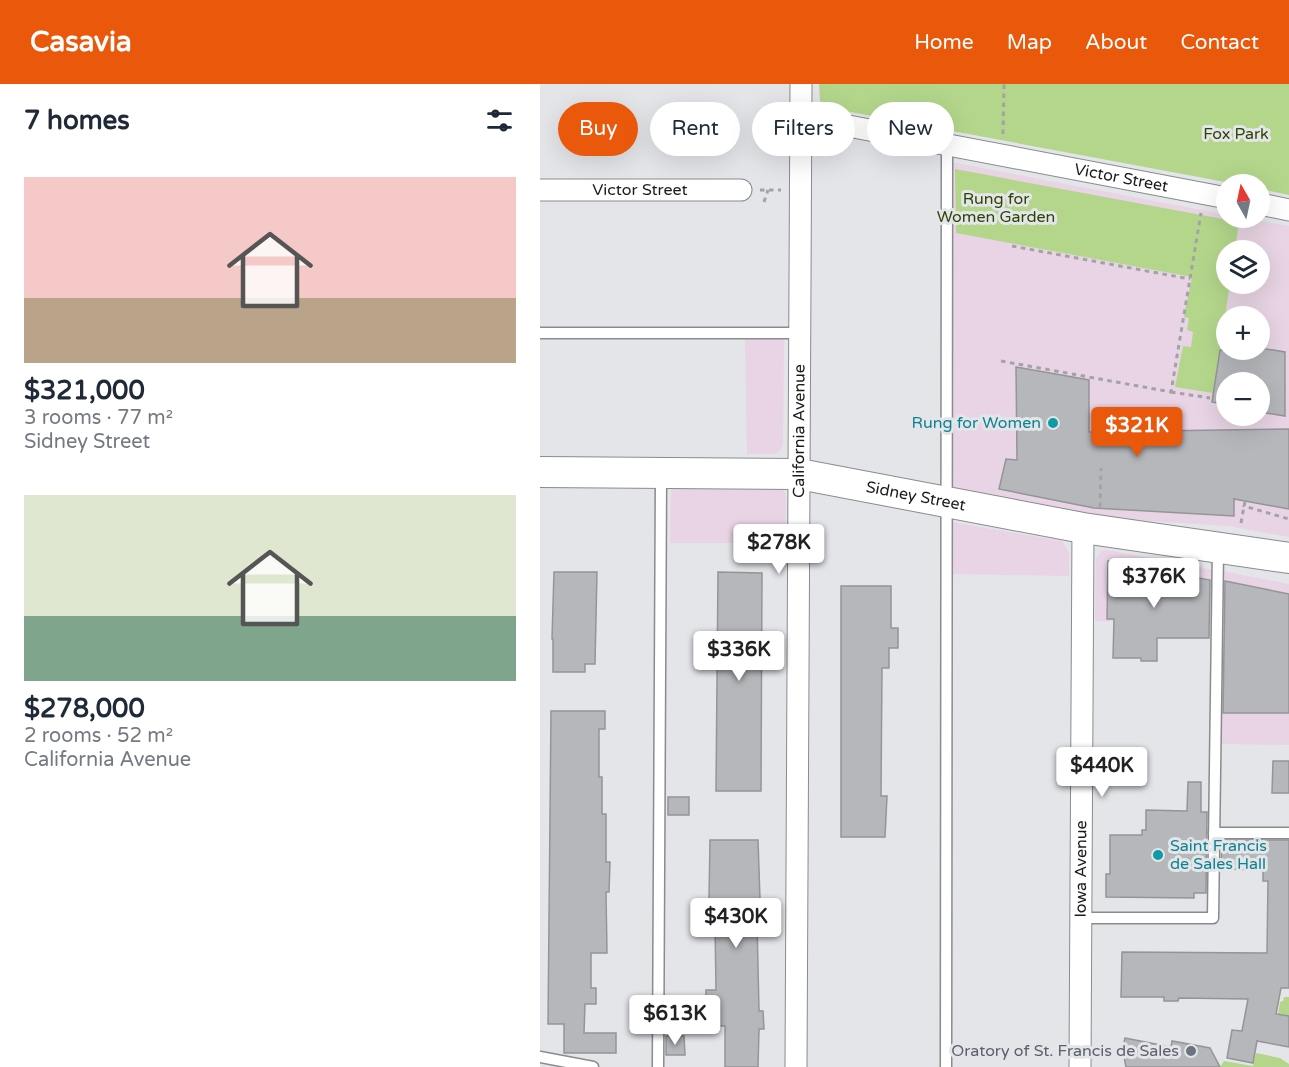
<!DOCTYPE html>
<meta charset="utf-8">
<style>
body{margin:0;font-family:"Varela Round",sans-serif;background:#f2f2f3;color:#1f2937;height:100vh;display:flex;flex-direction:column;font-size:22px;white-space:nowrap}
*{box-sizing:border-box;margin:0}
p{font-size:20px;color:#747a83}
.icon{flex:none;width:33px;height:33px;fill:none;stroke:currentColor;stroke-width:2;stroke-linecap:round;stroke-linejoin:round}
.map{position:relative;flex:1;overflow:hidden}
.panel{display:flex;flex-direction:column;background:#fff;width:540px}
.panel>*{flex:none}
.banner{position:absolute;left:18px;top:18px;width:570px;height:54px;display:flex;gap:12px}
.needle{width:39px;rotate:351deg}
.fabs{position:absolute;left:676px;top:90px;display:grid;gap:12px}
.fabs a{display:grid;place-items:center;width:54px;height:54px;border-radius:50%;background:#fff;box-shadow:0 6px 24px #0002;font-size:30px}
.price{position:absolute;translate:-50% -51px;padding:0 14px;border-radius:6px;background:#fff;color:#222;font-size:20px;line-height:39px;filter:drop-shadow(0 2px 3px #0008)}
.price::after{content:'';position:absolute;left:50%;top:36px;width:18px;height:14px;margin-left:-9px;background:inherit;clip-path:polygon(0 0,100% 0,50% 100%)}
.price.current{background:#ea580c;color:#fff}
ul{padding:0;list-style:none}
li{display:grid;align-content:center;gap:12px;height:318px;padding:0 24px}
li span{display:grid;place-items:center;height:186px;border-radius:0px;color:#555}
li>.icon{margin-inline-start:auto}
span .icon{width:108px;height:108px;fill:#fffc;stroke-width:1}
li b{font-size:26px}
h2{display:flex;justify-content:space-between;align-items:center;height:72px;padding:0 24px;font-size:26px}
.pill{padding:0 21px;border-radius:27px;background:#fff;box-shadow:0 6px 24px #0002;font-size:21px;line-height:54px}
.pill.current{background:#ea580c;color:#fff}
header{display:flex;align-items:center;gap:36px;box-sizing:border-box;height:84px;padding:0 30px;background:#ea580c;color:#fff}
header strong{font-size:28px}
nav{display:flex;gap:33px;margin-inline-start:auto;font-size:21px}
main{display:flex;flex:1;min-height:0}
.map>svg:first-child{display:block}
.commercial{fill:#e8d4e4;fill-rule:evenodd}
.green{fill:#b3d68b}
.building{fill:#b5b7bb;stroke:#939598;stroke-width:1.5}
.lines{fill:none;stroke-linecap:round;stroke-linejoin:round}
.lane-casing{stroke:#898b8e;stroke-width:13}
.street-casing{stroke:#898b8e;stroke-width:23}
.secondary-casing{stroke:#898b8e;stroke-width:32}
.path{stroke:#a1a3a6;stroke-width:3;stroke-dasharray:4.5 4.5;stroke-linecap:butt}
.lane{stroke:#fff;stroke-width:10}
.street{stroke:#fff;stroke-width:21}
.secondary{stroke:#fff;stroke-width:30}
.culture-dot{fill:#0f9aa8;stroke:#e3e5e9;stroke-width:2}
.worship-dot{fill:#6b7280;stroke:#e3e5e9;stroke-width:2}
.labels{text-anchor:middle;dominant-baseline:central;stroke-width:6;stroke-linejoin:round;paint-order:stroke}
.park-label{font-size:16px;fill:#2c4500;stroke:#e3e5e9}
.street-label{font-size:16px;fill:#1b1b1d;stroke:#e3e5e9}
.culture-label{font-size:16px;fill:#0d838f;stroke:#e3e5e9;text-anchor:end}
.worship-label{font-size:16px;fill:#5b616d;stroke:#e3e5e9;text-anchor:end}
</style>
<header>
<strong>Casavia</strong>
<nav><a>Home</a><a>Map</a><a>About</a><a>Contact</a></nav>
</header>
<main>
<section class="panel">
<h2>7 homes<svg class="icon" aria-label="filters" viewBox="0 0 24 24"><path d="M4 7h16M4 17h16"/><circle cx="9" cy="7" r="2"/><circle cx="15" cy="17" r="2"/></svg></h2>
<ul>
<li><span style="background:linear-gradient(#f6c9c9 65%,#b9a48a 0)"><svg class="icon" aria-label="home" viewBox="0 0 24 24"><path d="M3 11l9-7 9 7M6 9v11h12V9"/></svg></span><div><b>$321,000</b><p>3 rooms · 77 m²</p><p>Sidney Street</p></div></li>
<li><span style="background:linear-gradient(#dfe7d0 65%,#7fa58c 0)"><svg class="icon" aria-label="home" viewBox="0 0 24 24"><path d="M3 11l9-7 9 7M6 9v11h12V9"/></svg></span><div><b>$278,000</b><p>2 rooms · 52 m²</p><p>California Avenue</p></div></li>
</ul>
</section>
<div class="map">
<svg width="749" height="983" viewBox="0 0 749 983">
<rect width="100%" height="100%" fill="#e3e5e9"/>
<g class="commercial">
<path d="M411,78L687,131V134H702L749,142V453L688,442L562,434L408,405ZM687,166H720V200H687ZM687,232H720V266H687ZM687,298H720V332H687Z"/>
<polygon points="244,253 243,361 240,367 234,370 207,370 205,254"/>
<polygon points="131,401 240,402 245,408 246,416 245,459 130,459"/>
<polygon points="411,438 522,457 529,469 529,492 411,490"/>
<polygon points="567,466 673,486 672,539 555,537 556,475 561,467"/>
<polygon points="682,487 749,500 749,661 681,660"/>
</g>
<g class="green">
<polygon points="279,0 749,0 749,111 720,105 720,100 696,100 289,24 280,17"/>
<polygon points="415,85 699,138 695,166 687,166 687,200 690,200 673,309 635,303 643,262 651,263 653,248 647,246 649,234 644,233 652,193 416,149"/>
<polygon points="744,913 749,913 749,932 738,930 740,918 743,917"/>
<polygon points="716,969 740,974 749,980 749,983 680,983 684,977 713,982"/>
</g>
<g class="building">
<polygon points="720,264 745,268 745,332 720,328 720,298 687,298 687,321 672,318 680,266 720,266"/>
<polygon points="476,283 549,296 549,348 749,345 749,425 694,415 694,432 554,424 459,405 466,375 477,376"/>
<polygon points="568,477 670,496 669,554 617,554 617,577 601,577 601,574 573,574 574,535 567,535"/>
<polygon points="14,488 57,488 55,580 45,580 45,588 13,588 13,555 12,555"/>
<polygon points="178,488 222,489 221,707 176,707"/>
<polygon points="685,497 749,510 749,629 683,629"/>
<polygon points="301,502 351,502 351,544 358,544 358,564 349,564 349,584 342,584 341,712 347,712 345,753 301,753"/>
<polygon points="11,627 65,627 65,645 59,645 59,693 62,693 62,730 66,730 66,778 70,778 69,808 66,808 67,869 51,869 51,904 56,904 56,920 45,920 44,949 76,949 76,969 24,969 24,940 8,940"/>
<polygon points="733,677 749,677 749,709 732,709"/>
<polygon points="648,698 661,698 661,728 667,728 666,809 654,809 654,814 566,813 566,790 570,790 570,751 602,751 602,746 606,746 606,726 647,727"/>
<rect x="128" y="713" width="21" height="18"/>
<polygon points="170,756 218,756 220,815 217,815 217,838 219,927 223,927 224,945 219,945 218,983 185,983 185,942 166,942 166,906 176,906 175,838 172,839 171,815 169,815"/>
<polygon points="682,756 749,756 749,904 741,904 736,930 749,932 749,963 717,957 713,979 687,974 692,946 702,947 708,915 639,914 638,917 624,917 624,913 581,913 582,868 727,869 728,797 723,797 723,786 681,785"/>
<polygon points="126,952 144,952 145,971 126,971"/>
<polygon points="585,954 631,963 632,957 670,964 680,983 586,983 584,973 581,972"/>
</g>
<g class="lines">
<g class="lane-casing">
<g id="lane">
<polyline points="0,249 260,249"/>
<polyline points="674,749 749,749"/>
<polyline points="542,834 673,834 678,466"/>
<polyline points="0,973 53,983"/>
<polyline points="118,983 121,392"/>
<polyline points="406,983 407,60"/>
</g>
</g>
<g class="street-casing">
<g id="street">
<path id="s1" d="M261,33L687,114"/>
<path id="s2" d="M0,106H201"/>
<polyline points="720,120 749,126"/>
<path id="s3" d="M256,983L261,0"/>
<path id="s4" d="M540,983L543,444"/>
</g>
</g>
<g class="secondary-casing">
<g id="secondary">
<path id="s5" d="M0,388L259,390L543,444L749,474"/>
</g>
</g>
<g class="path">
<polyline points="463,50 464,0"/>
<polyline points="220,106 241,106"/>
<polyline points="224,118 228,106"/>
<polyline points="472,162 650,195"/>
<polyline points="461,277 631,308 661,129"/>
<polyline points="631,308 670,314"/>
<polyline points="705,418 704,422 749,435"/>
<polyline points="560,423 561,384"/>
<polyline points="701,439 704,422"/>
</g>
<use href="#lane" class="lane"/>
<use href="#street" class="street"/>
<use href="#secondary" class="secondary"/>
</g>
<g class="culture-dot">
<circle cx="513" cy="339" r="6"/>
<circle cx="618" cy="771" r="6"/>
</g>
<circle class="worship-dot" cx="651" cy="967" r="6"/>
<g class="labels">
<g class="park-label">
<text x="696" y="50">Fox Park</text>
<text x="456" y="115">Rung for<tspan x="456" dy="18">Women Garden</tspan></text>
</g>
<g class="street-label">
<text stroke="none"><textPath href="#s1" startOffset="326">Victor Street</textPath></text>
<text stroke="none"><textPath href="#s2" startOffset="100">Victor Street</textPath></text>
<text stroke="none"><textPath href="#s3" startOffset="636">California Avenue</textPath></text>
<text stroke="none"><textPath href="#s5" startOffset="378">Sidney Street</textPath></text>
<text stroke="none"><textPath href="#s4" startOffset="198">Iowa Avenue</textPath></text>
</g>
<g class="culture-label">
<text x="501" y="339">Rung for Women</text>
<text x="630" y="762" text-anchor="start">Saint Francis<tspan x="630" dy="18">de Sales Hall</tspan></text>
</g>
<g class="worship-label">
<text x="639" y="967">Oratory of St. Francis de Sales</text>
</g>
</g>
</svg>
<div class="fabs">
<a><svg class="needle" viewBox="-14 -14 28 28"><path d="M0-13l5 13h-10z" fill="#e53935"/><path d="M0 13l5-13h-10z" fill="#747a83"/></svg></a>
<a><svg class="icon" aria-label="layers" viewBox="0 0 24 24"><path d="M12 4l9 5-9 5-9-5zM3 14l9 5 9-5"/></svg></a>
<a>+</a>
<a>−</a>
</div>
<b class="price current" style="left:597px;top:374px">$321K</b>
<b class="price" style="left:239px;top:491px">$278K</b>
<b class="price" style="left:614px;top:525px">$376K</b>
<b class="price" style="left:199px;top:598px">$336K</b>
<b class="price" style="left:562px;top:714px">$440K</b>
<b class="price" style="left:196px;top:865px">$430K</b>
<b class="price" style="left:135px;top:962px">$613K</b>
<div class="banner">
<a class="pill current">Buy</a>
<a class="pill">Rent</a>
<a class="pill">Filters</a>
<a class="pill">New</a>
</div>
</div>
</main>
